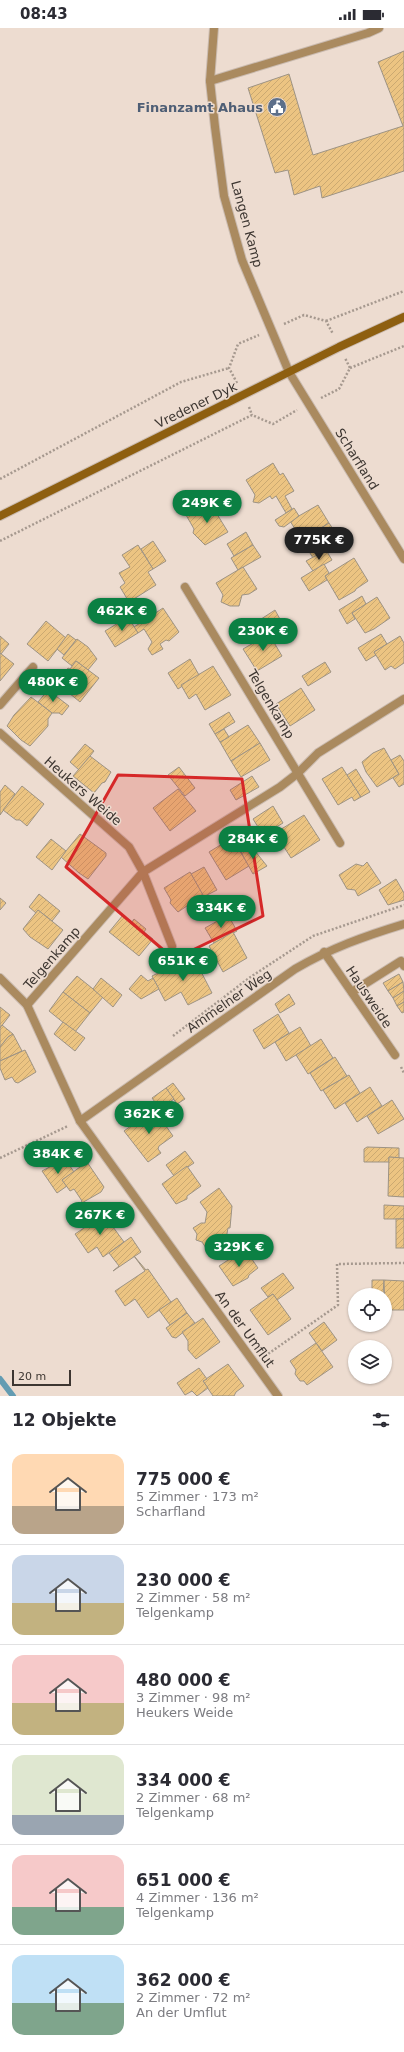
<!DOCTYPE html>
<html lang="de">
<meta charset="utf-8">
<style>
body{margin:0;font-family:"DejaVu Sans",sans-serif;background:#f7f7f7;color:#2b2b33;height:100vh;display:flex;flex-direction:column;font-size:15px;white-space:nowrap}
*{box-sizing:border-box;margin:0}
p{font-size:13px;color:#7c7c81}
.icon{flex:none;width:22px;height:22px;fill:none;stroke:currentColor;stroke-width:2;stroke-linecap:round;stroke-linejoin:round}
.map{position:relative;height:1368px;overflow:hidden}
.drawer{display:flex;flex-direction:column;background:#fff;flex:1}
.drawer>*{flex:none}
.controls{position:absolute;left:348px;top:1260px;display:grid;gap:8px}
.controls a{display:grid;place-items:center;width:44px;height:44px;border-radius:50%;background:#fff;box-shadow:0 1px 3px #0004;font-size:20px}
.scale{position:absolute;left:12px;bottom:10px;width:59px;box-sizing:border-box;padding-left:4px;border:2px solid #3d3631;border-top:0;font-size:11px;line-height:14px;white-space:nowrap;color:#3d3631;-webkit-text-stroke:3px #eddcd0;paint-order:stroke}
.price{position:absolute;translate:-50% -34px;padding:0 9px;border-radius:14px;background:#0b8043;color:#fff;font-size:13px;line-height:26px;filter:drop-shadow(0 1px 2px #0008)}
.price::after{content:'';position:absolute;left:50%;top:24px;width:12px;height:9px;margin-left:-6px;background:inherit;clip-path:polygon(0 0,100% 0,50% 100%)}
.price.on{background:#222;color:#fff}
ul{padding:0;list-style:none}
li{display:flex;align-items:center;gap:12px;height:100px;padding:0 12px}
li+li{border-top:1px solid #e1e1e2}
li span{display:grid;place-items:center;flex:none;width:112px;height:80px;border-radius:12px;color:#555}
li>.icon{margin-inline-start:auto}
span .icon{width:48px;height:48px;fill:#fffc;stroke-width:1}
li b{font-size:17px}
h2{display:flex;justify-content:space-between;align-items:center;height:48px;padding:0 12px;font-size:17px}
.status{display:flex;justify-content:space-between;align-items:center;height:28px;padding:0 20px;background:#fff;direction:ltr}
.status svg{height:11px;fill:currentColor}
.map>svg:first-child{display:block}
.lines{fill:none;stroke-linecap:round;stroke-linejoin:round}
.stream{stroke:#639cb2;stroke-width:6}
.building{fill:url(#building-hatch);stroke:#9d9384}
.service-casing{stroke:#cabbb0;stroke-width:10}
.minor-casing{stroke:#cabbb0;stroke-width:10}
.secondary-casing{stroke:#cabbb0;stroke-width:10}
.path{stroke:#a6998f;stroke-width:2.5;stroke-dasharray:2 2;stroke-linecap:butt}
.service{stroke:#aa8a5f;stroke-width:8}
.minor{stroke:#aa8a5f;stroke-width:8}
.secondary{stroke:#8e5f10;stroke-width:8}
.marked{fill:#d62828;fill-opacity:0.2;stroke:#d62828;stroke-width:3;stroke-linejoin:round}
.labels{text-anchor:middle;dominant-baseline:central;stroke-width:3;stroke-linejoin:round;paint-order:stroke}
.service-label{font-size:13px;font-weight:bold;fill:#4e5e75;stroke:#eddcd0;text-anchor:end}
.street-label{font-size:13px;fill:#3d3631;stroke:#eddcd0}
</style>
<div class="status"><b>08:43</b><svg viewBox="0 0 49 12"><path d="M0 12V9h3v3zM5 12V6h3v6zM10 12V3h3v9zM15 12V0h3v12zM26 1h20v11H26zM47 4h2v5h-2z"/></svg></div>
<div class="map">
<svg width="404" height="1368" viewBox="0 0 404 1368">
<defs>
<pattern id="building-hatch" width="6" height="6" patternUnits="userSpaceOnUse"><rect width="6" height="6" fill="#ecc482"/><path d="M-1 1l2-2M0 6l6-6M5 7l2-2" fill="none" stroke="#cba971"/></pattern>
</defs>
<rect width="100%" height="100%" fill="#eddcd0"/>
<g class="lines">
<polyline class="stream" points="0,1351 13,1368"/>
</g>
<g class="building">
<polygon points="404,23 404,143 322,170 320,158 294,167 288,142 275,145 248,60 289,46 313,127 403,98 378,34"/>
<polygon points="273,435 280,447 283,445 294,463 285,468 292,481 286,485 276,468 272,471 270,468 259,475 253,474 255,467 246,452"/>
<polygon points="209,473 228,504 205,517 193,505 194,501 186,487"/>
<polygon points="318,477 329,495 302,512 290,493"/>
<polygon points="294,480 299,488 284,499 279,498 275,492"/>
<polygon points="329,495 341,513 313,530 302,512"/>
<polygon points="246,504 253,517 234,528 227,516"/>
<polygon points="153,513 166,533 153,541 141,521"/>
<polygon points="138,517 153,541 148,544 156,557 129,574 120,559 125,555 119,545 130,539 122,527"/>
<polygon points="253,517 261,529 238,542 231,530"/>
<polygon points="326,522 332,532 313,543 306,533"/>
<polygon points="354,530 368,553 356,561 355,563 339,572 325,548"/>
<polygon points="324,536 329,545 325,548 327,552 309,563 301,550"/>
<polygon points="243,539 257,561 249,566 242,567 239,578 230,578 221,574 223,567 216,555"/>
<polygon points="362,568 366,576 352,585 355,591 347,596 339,582"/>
<polygon points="377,569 390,590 374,601 365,605 352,585"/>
<polygon points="163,580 179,604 169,613 166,612 160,616 163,621 152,627 148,621 152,614 144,601 138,605 134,599"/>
<polygon points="275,582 281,593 261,605 255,595"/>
<polygon points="128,589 138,605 115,619 105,603"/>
<polygon points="46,593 66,610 48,633 27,616"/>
<polygon points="68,606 76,612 64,627 57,621"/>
<polygon points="269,606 282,628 257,643 243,621"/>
<polygon points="381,606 387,616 374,624 376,627 366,633 358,620"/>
<polygon points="0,608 9,616 1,626 0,625"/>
<polygon points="400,608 404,615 404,635 395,641 391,638 385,642 374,624"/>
<polygon points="77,611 88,619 97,631 88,642 76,633 72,638 62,630"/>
<polygon points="0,625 14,636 0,653"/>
<polygon points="190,631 199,647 178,661 168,645"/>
<polygon points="76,633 99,650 80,674 58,656 68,640 70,641"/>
<polygon points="325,634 331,644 308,658 302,648"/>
<polygon points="213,638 231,667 205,682 196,666 189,671 181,657"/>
<polygon points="301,660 315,682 290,698 276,676"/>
<polygon points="48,662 69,678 62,687 59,685 52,685 38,674"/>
<polygon points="31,669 52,685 48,691 48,698 30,718 21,712 7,698 14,687"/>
<polygon points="229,684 235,694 215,706 209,696"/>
<polygon points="248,697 260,715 231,733 220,714"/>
<polygon points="224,701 229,709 220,714 215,706"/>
<polygon points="260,715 270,732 241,749 231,733"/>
<polygon points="85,716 94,723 79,742 70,734"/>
<polygon points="384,720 399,746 377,759 366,744 362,734 373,725"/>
<polygon points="400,727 404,733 404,756 399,759 393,750 399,746 391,732"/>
<polygon points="90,728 111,744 105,754 102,755 94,765 73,748"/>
<polygon points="179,739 195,760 185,768 168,747"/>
<polygon points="342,739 361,769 354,773 352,769 338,777 322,751"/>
<polygon points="356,741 370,764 361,769 347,747"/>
<polygon points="252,748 259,759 236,772 230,762"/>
<polygon points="5,757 15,766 0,787 0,764"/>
<polygon points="22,758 44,776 27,798 20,792 16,792 3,782"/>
<polygon points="178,761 196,783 170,803 153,780"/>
<polygon points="273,778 283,795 263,807 253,791"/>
<polygon points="304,787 320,812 291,830 275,805"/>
<polygon points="80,806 106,825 106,828 88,851 79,845 61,829"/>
<polygon points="232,810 249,838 226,852 209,824"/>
<polygon points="51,811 66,823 52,842 36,829"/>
<polygon points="251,818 267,838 253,846 241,824"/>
<polygon points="367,834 381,855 358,868 355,862 347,861 339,847 356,836 363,838"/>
<polygon points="204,839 217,862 203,869 191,846"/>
<polygon points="190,844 203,867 178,884 170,875 171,872 164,860"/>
<polygon points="396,851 404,865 404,872 388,877 379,862"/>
<polygon points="39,866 60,883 52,893 38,882 36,885 29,879"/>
<polygon points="0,870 6,875 0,882"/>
<polygon points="38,882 63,902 48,921 30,909 23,901"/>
<polygon points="123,887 132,894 134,891 146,901 144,904 153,911 139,928 109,904"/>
<polygon points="228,887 237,903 214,915 205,900"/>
<polygon points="233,904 247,930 223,944 209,918"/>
<polygon points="193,928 212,965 188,977 181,964 165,973 152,948"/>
<polygon points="399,946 403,954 388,963 383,955"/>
<polygon points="141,947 148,953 153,950 159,961 141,971 129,961"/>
<polygon points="77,948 103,969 90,985 63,964"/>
<polygon points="101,950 122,967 113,979 93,961"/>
<polygon points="403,954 404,963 393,970 388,963"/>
<polygon points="404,963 404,974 397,978 393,970"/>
<polygon points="63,964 90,985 75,1004 49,983"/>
<polygon points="289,966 295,976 280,985 275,976"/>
<polygon points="404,974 404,984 402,985 397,978"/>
<polygon points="0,979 10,987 0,1000"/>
<polygon points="278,986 289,1005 264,1021 253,1002"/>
<polygon points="63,994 85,1010 75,1023 54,1006"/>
<polygon points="2,997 13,1006 8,1009 0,1019 0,1000"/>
<polygon points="300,999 311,1018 286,1033 275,1014"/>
<polygon points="13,1006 22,1023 0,1033 0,1019 8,1009"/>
<polygon points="321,1011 333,1030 308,1046 296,1027"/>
<polygon points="25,1022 36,1044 18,1055 15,1054 12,1049 5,1052 0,1040 0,1033"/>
<polygon points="335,1029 347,1048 321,1063 310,1045"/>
<polygon points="349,1047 360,1065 335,1081 323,1062"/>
<polygon points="173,1055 185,1071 177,1076 166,1060"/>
<polygon points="370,1059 382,1078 357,1094 345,1075"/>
<polygon points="166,1060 174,1071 160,1081 152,1070"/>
<polygon points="392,1072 404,1091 378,1106 367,1088"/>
<polygon points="154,1081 173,1108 159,1118 158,1121 161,1125 148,1134 124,1103"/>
<polygon points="367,1119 399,1120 399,1130 389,1129 389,1134 364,1134 364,1121"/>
<polygon points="185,1123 194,1135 174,1148 166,1137"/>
<polygon points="389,1129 404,1130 404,1169 388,1168"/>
<polygon points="65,1131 74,1144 62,1152 67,1158 57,1165 42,1143"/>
<polygon points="87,1134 104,1159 101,1164 80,1176 82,1173 74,1161 70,1163 62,1152"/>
<polygon points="187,1138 201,1158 187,1168 187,1171 176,1176 162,1156"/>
<polygon points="219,1160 232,1178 230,1200 228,1200 226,1211 220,1210 206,1220 202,1214 196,1212 197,1206 193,1200 201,1195 205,1195 207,1184 200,1174"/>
<polygon points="97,1177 124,1214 103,1229 97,1219 88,1225 75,1206 87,1198 85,1196 97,1187 99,1190 103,1187 97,1178 91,1181"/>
<polygon points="384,1177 404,1178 404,1191 384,1191"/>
<rect x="396" y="1191" width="8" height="29"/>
<polygon points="243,1208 250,1218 228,1232 221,1224"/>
<polygon points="131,1209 141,1224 113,1243 119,1238 109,1225"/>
<polygon points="245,1221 258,1240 249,1247 248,1250 233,1258 219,1238"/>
<polygon points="134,1228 146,1242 148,1241 171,1274 148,1290 135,1271 125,1278 115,1263 145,1243"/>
<polygon points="283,1245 294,1260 277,1272 273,1266 268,1269 261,1260"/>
<polygon points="372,1252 384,1252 383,1267 372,1267"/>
<polygon points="384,1252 404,1253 404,1282 385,1282"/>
<polygon points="273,1266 291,1291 268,1307 250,1282"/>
<polygon points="177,1270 187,1285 170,1297 159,1282"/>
<polygon points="187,1285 195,1295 176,1310 172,1309 166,1300"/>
<polygon points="203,1290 220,1314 196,1331 188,1322 188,1313 182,1304"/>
<polygon points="324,1294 337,1312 322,1323 309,1305"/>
<polygon points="316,1315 333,1339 307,1357 304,1353 300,1353 295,1346 296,1342 290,1333"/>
<polygon points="228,1336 244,1358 236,1364 234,1368 213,1368 203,1353"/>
<polygon points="199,1340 207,1351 203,1353 208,1360 197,1368 192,1363 185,1367 177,1355"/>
</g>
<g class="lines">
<g class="service-casing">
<g id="service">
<polyline points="210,53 368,5 379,0"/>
<polyline points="324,924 395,1027"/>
<polyline points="352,964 401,933 404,938"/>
</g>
</g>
<g class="minor-casing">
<g id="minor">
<polyline points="214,0 210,53 215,99 224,168 242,232 289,344 404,531"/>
<polyline points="185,559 340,815"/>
<polyline points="0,677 33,639"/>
<polyline points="0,705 129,819 143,844 172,918"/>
<polyline points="0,950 27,977 80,1093 278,1368"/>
<polyline points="27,977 143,844 280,759 298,745 318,725 404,671"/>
<path d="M80,1093L295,941C331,920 365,908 404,896"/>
</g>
</g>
<g class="secondary-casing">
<polyline id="secondary" points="0,488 339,319 404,289"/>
</g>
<g class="path">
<polyline points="326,293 404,263"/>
<polyline points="284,296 304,287 326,293 333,306"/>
<polyline points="350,340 404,318"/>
<polyline points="237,355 229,340 238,316 259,307"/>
<polyline points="321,370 339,361 350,340 345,330"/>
<polyline points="249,379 252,387"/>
<polyline points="0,451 181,354 229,340"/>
<polyline points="0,513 252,387 273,396 297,382"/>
<polyline points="173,1008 249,950 313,908 404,877"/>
<polyline points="401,1039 404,1045"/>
<polyline points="0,1130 68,1098"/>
<polyline points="265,1328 338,1277 337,1236 404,1235"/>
</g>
<use href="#service" class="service"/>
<use href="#minor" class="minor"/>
<use href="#secondary" class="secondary"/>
</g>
<path class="marked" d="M118,747L242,751L263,888L174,931L66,839Z"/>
<defs>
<g id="civic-disc" transform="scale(1)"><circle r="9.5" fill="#5c6f8a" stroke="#eddcd0"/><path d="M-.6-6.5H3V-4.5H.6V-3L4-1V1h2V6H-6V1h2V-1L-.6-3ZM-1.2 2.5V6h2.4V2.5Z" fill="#fff"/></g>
</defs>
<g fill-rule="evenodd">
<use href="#civic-disc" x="277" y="79"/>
</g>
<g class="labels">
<g class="service-label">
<text x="263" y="79">Finanzamt Ahaus</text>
</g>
<g class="street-label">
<text transform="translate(247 196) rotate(75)">Langen Kamp</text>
<text transform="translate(196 377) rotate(-26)">Vredener Dyk</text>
<text transform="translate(357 431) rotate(58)">Scharfland</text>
<text transform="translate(271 676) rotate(59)">Telgenkamp</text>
<text transform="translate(83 763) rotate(41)">Heukers Weide</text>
<text transform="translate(52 930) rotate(-49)">Telgenkamp</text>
<text transform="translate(369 969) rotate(56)">Hausweide</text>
<text transform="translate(229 973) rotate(-35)">Ammelner Weg</text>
<text transform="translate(245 1301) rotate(54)">An der Umflut</text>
</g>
</g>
</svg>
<div class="controls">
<a><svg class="icon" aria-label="locate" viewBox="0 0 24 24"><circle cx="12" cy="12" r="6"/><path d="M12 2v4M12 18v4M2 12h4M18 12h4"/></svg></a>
<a><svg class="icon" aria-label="layers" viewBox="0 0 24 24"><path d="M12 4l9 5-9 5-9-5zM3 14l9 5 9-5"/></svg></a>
</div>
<div class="scale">20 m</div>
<b class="price" style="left:207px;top:496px">249K €</b>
<b class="price on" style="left:319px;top:533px">775K €</b>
<b class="price" style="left:122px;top:604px">462K €</b>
<b class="price" style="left:263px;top:624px">230K €</b>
<b class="price" style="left:53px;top:675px">480K €</b>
<b class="price" style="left:253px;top:832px">284K €</b>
<b class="price" style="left:221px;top:901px">334K €</b>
<b class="price" style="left:183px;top:954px">651K €</b>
<b class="price" style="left:149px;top:1107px">362K €</b>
<b class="price" style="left:58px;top:1147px">384K €</b>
<b class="price" style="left:100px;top:1208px">267K €</b>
<b class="price" style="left:239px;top:1240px">329K €</b>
</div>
<section class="drawer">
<h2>12 Objekte<svg class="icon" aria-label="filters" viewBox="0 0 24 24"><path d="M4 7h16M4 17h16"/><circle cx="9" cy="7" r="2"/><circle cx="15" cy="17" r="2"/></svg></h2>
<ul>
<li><span style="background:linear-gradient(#ffd9b3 65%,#b9a48a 0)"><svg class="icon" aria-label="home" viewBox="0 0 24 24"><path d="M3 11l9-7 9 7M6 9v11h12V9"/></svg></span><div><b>775 000 €</b><p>5 Zimmer · 173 m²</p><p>Scharfland</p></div></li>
<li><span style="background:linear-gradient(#c9d6e8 60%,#c2b280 0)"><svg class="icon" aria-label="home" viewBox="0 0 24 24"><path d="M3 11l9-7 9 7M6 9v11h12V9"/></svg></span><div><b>230 000 €</b><p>2 Zimmer · 58 m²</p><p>Telgenkamp</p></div></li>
<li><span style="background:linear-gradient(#f6c9c9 60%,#c2b280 0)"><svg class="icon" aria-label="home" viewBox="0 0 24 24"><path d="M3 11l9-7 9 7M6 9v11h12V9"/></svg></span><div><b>480 000 €</b><p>3 Zimmer · 98 m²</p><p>Heukers Weide</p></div></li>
<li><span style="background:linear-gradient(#dfe7d0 75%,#9aa5b1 0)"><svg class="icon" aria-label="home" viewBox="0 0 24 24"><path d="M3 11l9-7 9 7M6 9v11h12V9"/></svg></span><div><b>334 000 €</b><p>2 Zimmer · 68 m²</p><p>Telgenkamp</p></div></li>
<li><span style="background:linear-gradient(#f6c9c9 65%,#7fa58c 0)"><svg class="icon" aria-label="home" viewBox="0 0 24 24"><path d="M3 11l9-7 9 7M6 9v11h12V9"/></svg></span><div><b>651 000 €</b><p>4 Zimmer · 136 m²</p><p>Telgenkamp</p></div></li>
<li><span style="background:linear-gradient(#bfe0f5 60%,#7fa58c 0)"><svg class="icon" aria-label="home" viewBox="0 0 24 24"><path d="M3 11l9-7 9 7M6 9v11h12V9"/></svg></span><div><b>362 000 €</b><p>2 Zimmer · 72 m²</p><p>An der Umflut</p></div></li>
</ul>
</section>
